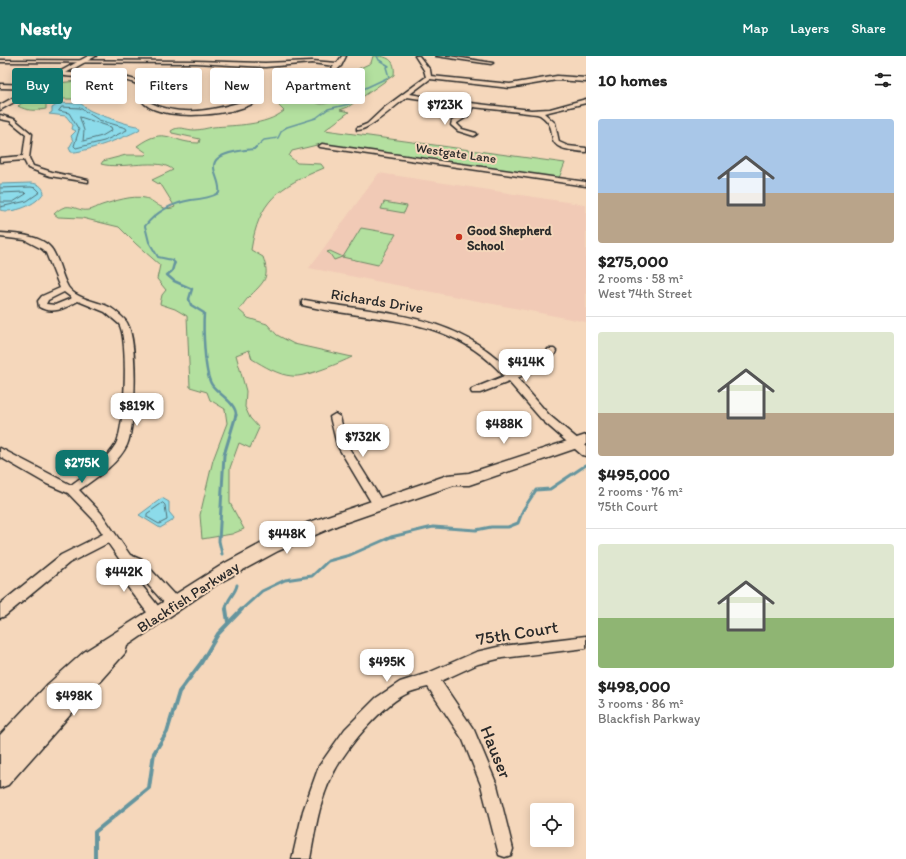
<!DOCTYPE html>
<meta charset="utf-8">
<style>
body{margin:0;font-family:Itim,sans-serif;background:#f2f2f2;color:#222;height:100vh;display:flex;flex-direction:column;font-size:15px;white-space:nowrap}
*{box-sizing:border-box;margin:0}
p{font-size:13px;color:#767676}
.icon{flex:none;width:22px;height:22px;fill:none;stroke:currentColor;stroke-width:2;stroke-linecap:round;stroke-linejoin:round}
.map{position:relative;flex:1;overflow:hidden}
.sheet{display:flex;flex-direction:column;background:#fff;width:320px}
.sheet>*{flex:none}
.banner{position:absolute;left:12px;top:12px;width:380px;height:36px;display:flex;gap:8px}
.fabs{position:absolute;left:530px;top:747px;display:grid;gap:8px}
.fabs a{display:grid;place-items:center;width:44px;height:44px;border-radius:4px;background:#fff;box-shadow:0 2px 10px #0003;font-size:20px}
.price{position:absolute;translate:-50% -34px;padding:0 9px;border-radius:8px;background:#fff;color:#222;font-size:13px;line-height:26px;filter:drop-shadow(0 1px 2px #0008)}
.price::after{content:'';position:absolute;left:50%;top:24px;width:12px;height:9px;margin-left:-6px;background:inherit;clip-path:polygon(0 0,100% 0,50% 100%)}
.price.active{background:#0f766e;color:#fff}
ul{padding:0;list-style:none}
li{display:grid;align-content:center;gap:8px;height:212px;padding:0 12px}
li+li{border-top:1px solid #e0e0e0}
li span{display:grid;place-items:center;height:124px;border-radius:4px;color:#555}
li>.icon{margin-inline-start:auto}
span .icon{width:72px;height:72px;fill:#fffc;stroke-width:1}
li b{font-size:17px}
h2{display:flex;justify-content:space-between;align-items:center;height:48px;padding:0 12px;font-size:17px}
.pill{padding:0 14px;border-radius:4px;background:#fff;box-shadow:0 2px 10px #0003;font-size:14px;line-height:36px}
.pill.active{background:#0f766e;color:#fff}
header{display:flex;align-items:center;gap:24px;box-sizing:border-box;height:56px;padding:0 20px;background:#0f766e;color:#fff}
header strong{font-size:19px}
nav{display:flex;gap:22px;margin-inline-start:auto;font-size:14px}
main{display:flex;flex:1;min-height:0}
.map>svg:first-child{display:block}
.built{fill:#f1cab6}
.green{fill:#b3e09f;stroke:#6f8665}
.water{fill:#8cdbea;stroke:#65959e}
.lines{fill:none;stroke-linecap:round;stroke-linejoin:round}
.shore{stroke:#527177;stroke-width:1}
.stream-far4{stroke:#65959e;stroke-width:1.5}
.stream-far3{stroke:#65959e;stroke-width:2}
.stream-far2{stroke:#65959e;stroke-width:2.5}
.stream-far1{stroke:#65959e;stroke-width:3}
.stream{stroke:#65959e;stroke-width:4}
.minor-casing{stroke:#2b2b2b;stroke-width:3}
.tertiary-casing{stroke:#2b2b2b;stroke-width:3}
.secondary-casing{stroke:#2b2b2b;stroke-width:3}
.minor{fill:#f5d7bb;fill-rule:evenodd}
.tertiary{fill:#f5d7bb;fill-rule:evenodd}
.secondary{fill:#f5d7bb;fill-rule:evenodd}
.poi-dot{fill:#c8321e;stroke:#f5d7bb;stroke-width:1.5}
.labels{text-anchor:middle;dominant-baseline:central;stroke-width:4;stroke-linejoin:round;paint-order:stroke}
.far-street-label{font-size:13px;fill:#2b2b2b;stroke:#f5d7bb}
.far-poi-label{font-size:13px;font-weight:bold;fill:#2b2b2b;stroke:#f5d7bb;text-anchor:start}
.street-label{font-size:15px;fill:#2b2b2b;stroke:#f5d7bb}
.near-street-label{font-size:18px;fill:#2b2b2b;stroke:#f5d7bb}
</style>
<header>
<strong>Nestly</strong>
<nav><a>Map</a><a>Layers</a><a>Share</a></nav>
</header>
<main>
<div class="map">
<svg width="586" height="803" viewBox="0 0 586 803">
<rect width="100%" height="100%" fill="#f5d7bb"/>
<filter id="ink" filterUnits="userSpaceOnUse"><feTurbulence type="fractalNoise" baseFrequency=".025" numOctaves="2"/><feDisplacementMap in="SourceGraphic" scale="8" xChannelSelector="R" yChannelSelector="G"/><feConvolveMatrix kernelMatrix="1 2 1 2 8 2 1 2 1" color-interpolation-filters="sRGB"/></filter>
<g filter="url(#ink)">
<polygon class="built" points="379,117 586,149 586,266 309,212"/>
<g class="green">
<path d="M373,0C387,0 396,3 394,19L348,51L340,54L349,56L325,74L565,107L559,122L321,88L292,95L289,100L297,107L321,108L324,112C278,131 259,144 251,194L263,201C270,221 265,225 251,239C246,243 243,249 239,254L248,262L267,268L277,279L294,288L352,301C340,307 304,322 292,320C278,319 264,310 252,303L249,294L236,299L246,335L245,351L250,362L259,372L250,392L239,387L230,412V447L244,473L232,478L202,483L200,459L213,404L227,367L225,353L210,344L207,336L190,331L187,260L175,253L160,248L162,239L166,234L157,223L160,209L136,188L119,171L82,162L58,161L54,158C69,143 76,156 88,154C93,154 98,150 102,149C115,145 132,139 145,142C155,144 161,157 175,151L162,130L152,124L173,114C160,101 121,114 101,108L103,105L126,99H145L147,97L137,90C166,69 170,87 199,87L200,83L172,77L171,75C179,69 186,74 194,74C201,74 207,72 213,71C236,69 265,70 284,55L279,50V46C290,43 299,42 310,45C314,46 318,48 322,48C335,48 345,34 359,32L357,29V24L352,20L358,13L371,7Z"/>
<path d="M87,24L97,27L94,32L97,37L89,43H55L46,48V53C35,55 27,55 18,50L25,45L24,42L48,28Z"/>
<polygon points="384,146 407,150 404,157 381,153"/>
<polygon points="361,172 396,178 378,209 342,201 334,204 330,198 327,196 330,195 343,201"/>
</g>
<g class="water">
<path d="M57,47L81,48C85,50 86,53 91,55C100,59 130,70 138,70L140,73C133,79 80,98 71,96L69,92L73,85L71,80L76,75L72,73L73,69L66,60L49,58L52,56V52L58,48Z"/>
<path d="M31,127C39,128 42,130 44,136C37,149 13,158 0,154V128Z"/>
<polygon points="162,442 169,446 169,456 174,462 172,465 160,472 139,459"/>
</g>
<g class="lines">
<g class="shore">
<polygon points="62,51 80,52 99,64 126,72 127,74 104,85 76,92 74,90 79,74 69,57 59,55"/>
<polygon points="80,61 111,71 112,74 102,80 83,85 84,75"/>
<polyline points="0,132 31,131 36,132 40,136 27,145 0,151"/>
<polyline points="0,137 24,136 26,138 13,146 0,146"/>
<polygon points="163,447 165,449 167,464 159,468 147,461 147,458"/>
</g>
<g class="stream-far4">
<polyline points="33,41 40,45 57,47"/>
<polyline points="255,92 264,84 278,82 282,74 287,71 316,62 328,53 349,48 351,46 344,42 389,21 386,11 389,10 379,4 377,0"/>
</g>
<path class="stream-far3" d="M174,209L175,207L172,204L158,201L149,186L145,170C157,155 173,147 191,144C201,143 210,142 219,137C221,127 213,118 214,109C215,96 244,94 254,93L256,91"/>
<path class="stream-far2" d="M174,208L172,215L167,219L174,225L192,233L189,243L191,249L204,257C203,271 204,318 212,329C218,338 237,347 236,360"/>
<g class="stream-far1">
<polyline points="222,498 219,485 224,399 236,359"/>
<path d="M226,554C226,543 235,539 237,529"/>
<polyline points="241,554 262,535 285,524 312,520 328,505 350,499 391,481 433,471 476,474 491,471 508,471 518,467 523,454 536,434 550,433 586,409"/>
</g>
<g class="stream">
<polyline points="226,553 228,566"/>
<polyline points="95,803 95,776 149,732 154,697 167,676 179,636 201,607 218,578 242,553"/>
</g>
<g class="minor-casing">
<g id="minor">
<polygon points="342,0 346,0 341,10 318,32 316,29 334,10 312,7 265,11 196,7 0,6 0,4 196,5 265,7 312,5 337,7"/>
<path d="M415,0H419L430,14L431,20L510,28L557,20L586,22V26L557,24L510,32L430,23L410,38L444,44L531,54L550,53L586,43V47L544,57L555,67L559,86L568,90L586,92V96C533,92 566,77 540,59C536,57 532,58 528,57C510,55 491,53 473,51L468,60L457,67V68L462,73L476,77L477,78L474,80L458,75L451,69L452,65L464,58L467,50L407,41C396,49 368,75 357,74V72L367,68L384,52L426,21L424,14Z"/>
<polygon points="436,0 449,0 493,7 491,8"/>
<path d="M61,16C88,19 115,16 141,26L149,46C184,64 222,52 258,41L261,43C239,60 166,66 145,48C139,43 138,34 137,28C111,18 85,24 59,19Z"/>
<polygon points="0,28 36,29 39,31 36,33 0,32"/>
<polygon points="0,59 14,63 32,78 29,102 33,110 52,116 88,124 88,126 50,120 28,112 24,104 0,106 0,102 23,100 26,78 10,65 0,63"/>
<polygon points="322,88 586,126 586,130 320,91 319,90"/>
<path d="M0,177C17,178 46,179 54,197C60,208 62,221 68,231C77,244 99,245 111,252C116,255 121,260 125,264C139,279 136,369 127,389C118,408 96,422 79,434L101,457L130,499L142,504L178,543L180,547L178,551L173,553L168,551L132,511V517L162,555L164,559L162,563L157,565L152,563L121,522L120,518V504L108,487L69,507L5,560L0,562V548L61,499L103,478L93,463L68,437L47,428L0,401V392L71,429C87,417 105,406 116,388C125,372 129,283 119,268L105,256L78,245C65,252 53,259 39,251L38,245L42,240L60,232L46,197L42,193L25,184L0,181ZM64,236L72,242L55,249L46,248L48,244Z"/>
<path d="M305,244C380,258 457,256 512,317L541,306L544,304L548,293H554L556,295L551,307L517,322L549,359L586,390V400L582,399L542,364L509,326L480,337H472L471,335L472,333L504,320C449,257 376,267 302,249V245Z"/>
<polygon points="335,358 340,361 347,389 382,445 384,448 382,451 374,451 337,389 330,361"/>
<path d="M586,580V592L502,602L478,608L441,625L474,674L497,729L513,793L511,799L505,801L499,799L481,729L463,684L428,631C422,632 416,634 410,636C382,648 345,693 332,720C319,745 315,776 310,803H292L303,755L319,710L345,673L376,642L400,626L428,617L476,596L502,590Z"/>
</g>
</g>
<g class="tertiary-casing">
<polygon id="tertiary" points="88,0 96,0 0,54 0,49"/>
</g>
<g class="secondary-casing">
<polygon id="secondary" points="586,379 586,389 469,429 454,429 338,469 278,495 217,528 127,590 125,597 8,729 0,732 0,679 48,628 84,596 225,507 266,485 307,467 448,419 469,417"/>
</g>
<use href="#minor" class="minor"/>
<use href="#tertiary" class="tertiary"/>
<use href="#secondary" class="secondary"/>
</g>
</g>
<circle class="poi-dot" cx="459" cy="181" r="4"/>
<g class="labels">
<g class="far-street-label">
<text transform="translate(456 97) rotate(8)">Westgate Lane</text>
</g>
<g class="far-poi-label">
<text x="467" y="174">Good Shepherd<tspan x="467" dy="15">School</tspan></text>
</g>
<g class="street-label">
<text transform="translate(377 245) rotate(9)">Richards Drive</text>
<text transform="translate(188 541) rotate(-33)">Blackfish Parkway</text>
</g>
<g class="near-street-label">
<text transform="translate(517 577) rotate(-9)">75th Court</text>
<text transform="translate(496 696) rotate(68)">Hauser</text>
</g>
</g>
</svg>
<div class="fabs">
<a><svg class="icon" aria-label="locate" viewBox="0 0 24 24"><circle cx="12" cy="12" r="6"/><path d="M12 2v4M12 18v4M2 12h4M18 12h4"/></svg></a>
</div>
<b class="price" style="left:445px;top:70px">$723K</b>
<b class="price" style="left:526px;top:327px">$414K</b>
<b class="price" style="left:137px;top:371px">$819K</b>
<b class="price" style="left:504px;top:389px">$488K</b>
<b class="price" style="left:363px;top:402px">$732K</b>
<b class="price active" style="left:82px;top:428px">$275K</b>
<b class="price" style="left:287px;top:499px">$448K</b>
<b class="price" style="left:124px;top:537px">$442K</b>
<b class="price" style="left:387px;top:627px">$495K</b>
<b class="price" style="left:74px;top:661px">$498K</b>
<div class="banner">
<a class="pill active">Buy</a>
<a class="pill">Rent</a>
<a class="pill">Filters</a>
<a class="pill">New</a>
<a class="pill">Apartment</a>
</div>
</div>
<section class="sheet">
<h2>10 homes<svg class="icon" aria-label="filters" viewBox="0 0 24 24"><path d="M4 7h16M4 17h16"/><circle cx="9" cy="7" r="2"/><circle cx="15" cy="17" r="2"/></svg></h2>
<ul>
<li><span style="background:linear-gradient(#a9c7e8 60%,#b9a48a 0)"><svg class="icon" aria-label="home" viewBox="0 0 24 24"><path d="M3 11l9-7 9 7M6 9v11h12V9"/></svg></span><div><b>$275,000</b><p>2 rooms · 58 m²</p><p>West 74th Street</p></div></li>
<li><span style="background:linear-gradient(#dfe7d0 65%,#b9a48a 0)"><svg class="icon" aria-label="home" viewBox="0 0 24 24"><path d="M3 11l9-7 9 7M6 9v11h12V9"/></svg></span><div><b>$495,000</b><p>2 rooms · 76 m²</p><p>75th Court</p></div></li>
<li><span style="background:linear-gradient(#dfe7d0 60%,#8fb573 0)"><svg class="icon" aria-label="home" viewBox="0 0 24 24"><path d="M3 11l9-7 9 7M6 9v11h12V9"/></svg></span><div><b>$498,000</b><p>3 rooms · 86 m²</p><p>Blackfish Parkway</p></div></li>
</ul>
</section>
</main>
